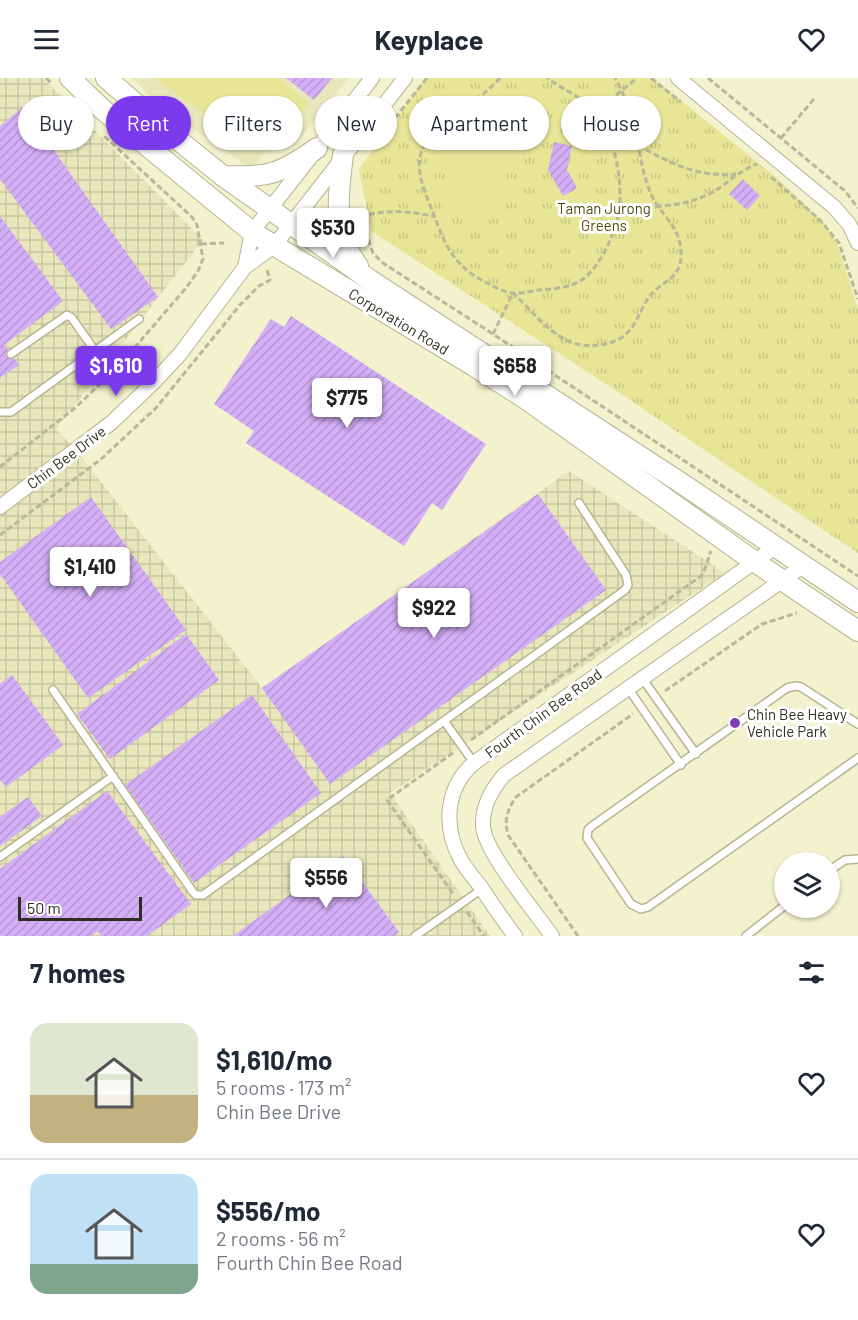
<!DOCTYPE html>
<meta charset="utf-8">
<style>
body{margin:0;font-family:Barlow,sans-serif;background:#f6f6f7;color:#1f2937;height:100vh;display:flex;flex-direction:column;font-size:22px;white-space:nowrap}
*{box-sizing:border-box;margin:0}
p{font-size:20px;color:#747a83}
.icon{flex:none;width:33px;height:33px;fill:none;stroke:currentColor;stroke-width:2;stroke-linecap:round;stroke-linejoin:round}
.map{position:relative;height:858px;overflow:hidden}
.panel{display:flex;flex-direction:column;background:#fff;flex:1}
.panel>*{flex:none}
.guide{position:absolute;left:18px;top:18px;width:822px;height:54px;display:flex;gap:12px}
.controls{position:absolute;left:774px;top:774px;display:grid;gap:12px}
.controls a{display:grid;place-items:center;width:66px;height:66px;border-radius:50%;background:#fff;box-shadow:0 2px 4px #0004;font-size:30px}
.scale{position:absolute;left:18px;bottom:15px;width:124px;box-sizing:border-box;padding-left:6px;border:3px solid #2e2e20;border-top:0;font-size:16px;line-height:21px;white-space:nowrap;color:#2e2e20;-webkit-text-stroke:4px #fff;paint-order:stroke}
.price{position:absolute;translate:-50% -51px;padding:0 14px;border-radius:6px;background:#fff;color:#222;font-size:20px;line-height:39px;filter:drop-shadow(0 2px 3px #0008)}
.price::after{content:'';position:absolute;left:50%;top:36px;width:18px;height:14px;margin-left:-9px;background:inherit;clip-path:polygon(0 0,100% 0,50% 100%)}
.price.on{background:#7c3aed;color:#fff}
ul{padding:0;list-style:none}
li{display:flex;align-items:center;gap:18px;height:150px;padding:0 30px}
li+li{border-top:2px solid #e0e1e3}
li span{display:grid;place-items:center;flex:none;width:168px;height:120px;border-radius:18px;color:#555}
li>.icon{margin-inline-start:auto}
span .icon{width:72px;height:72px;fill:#fffc;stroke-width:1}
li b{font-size:26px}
h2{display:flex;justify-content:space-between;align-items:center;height:72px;padding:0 30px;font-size:26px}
.tag{padding:0 21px;border-radius:27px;background:#fff;box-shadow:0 2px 4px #0004;font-size:21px;line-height:54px}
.tag.on{background:#7c3aed;color:#fff}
header{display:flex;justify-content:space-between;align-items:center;height:78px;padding:0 30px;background:#fff;font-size:27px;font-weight:700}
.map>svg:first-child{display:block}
.built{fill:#e8e7bc}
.industrial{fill:url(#industrial-grid)}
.grass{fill:url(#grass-tufts)}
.garden{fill:#e7e596}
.building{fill:url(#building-hatch)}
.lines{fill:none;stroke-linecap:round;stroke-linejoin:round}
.lane-casing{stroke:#b5b592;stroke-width:10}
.street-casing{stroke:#b5b592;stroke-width:16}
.secondary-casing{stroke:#b5b592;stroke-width:22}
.path{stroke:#b7b799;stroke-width:3;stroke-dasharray:6 3;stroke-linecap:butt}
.lane{stroke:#fff;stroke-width:7}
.street{stroke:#fff;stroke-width:14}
.secondary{stroke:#fff;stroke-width:20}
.poi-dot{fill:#813eb2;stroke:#fff;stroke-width:2}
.labels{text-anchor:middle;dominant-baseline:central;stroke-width:6;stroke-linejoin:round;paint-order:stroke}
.park-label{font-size:15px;fill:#514e0b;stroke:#fff}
.street-label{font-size:15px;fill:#2e2e20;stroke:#fff}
.poi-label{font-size:15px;fill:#2e2e20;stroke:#fff;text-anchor:start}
</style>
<header><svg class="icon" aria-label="menu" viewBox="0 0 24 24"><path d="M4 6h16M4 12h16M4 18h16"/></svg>Keyplace<svg class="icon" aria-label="heart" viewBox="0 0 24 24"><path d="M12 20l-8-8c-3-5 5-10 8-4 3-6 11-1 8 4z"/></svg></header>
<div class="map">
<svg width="858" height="858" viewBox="0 0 858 858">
<defs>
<pattern id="industrial-grid" width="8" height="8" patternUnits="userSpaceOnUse" patternTransform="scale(1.5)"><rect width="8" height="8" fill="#e8e7bc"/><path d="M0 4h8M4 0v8" fill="none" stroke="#c7c6a1"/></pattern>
<pattern id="grass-tufts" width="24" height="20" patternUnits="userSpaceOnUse" patternTransform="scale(1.5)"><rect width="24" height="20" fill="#e7e596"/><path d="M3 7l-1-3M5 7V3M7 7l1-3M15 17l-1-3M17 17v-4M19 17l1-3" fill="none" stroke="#c6c581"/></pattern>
<pattern id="building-hatch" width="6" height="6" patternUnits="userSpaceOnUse" patternTransform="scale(1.5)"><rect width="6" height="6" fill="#d4aef7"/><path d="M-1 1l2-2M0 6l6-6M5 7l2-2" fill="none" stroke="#b696d3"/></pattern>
</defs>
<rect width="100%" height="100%" fill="#f2f2ce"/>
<polygon class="built" points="132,0 349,0 306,53 293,65 265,75 251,91 158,26"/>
<polygon class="industrial" points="0,0 43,0 203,162 56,351 76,372 262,610 569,393 725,495 390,715 490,858 0,858"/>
<polygon class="grass" points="426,0 653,0 777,100 822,143 831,154 838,168 858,231 858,475 618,314 371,153 359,91"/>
<g class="garden">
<polygon points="154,0 278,0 309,26 277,67 244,64"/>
<polygon points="457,51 508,60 493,142 442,132"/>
</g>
<g class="building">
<polygon points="286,0 332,0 314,22"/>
<polygon points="23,29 158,219 111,251 0,101 0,48"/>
<polygon points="554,64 572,68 567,92 577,110 563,118 548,92"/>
<polygon points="743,101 760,118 747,132 729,116"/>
<polygon points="0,138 63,223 4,267 19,287 0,300"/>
<polygon points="291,238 486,366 442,432 432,425 404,468 246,365 254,353 214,326 271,241 284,249"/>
<polygon points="538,416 606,512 330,706 262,610"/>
<polygon points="91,419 186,552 88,620 0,496 0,484"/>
<polygon points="186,556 219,602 110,681 77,636"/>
<polygon points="12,597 63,667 6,709 0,701 0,606"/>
<polygon points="252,617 321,715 194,805 125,707"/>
<polygon points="107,713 191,826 147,858 101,858 98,853 91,858 0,858 0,791"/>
<polygon points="28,719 42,738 0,768 0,739"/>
<polygon points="343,778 399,854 394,858 233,858"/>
</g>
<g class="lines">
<g class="lane-casing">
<g id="lane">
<polyline points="11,276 67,237 72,240 95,273"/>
<polyline points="0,334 11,334 139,241"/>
<polyline points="642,600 696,676"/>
<polyline points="628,610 681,687"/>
<polyline points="53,612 193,814 196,817 203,817 625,512 628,507 626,497 579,425"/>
<polyline points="445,644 474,685"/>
<polyline points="858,646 801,609 796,608 787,610 592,748 588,752 587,760 631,826 641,831 648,829 858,680"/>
<polyline points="0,779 113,698"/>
<polyline points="830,792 845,782 858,781"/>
<polyline points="415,858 482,811"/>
<polyline points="746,858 784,828"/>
</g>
</g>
<g class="street-casing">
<g id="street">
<polyline points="678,0 834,129 849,146 858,165"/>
<polyline points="245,189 252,154 372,0"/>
<polyline points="0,429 111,345 153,305 180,276 245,189 274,168 405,0"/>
<path d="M515,858C504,843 493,828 483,812C476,802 467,793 461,782C443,750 445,710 474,685L775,469"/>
<path d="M552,858C536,835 484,773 483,748C482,729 492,711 504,697L803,488"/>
</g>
</g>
<g class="secondary-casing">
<g id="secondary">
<polyline points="70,0 102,31 252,154 474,288 526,321 755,484 858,553"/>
<polyline points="106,0 172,57 223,98 370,202 681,405 858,524"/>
<path d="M343,77C338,117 332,154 358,188"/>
<path d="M223,98C267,100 281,96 317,70"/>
</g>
</g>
<g class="path">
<polyline points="46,0 52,6"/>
<path d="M500,0C479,24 437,45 423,70C412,91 428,120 435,140C447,172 456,189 487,205C494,209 504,214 512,215C521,216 531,213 539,212C554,211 570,210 583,201C602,187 619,148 620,125C621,95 614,58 595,34C582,18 563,12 547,0"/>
<polyline points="651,0 681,24"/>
<polyline points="708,0 845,113 858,130"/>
<polyline points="595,34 637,0"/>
<polyline points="395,40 427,0"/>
<polyline points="781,60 814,21"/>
<path d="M638,67C669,85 699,100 736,96"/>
<polyline points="771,99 820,142 839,165 858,221"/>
<path d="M620,126C652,130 683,130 713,114C728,105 740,92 757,86"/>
<polyline points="359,136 373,175 383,185 493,256 858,498"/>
<path d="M360,138C386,132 409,132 435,139"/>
<polyline points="201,166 224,165"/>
<path d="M493,256L513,215C538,238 560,273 599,267C608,266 618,263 625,257C636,248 641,230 649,219C661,203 681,201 681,178C682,149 662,139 652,118C641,95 640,70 634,46C630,30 623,15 615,0"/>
<polyline points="0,389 75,330 118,289 186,210 198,193 203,181 197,147 192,139 104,58"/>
<polyline points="0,457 100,382 156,330 240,227 259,208 270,202 267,192"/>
<polyline points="665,613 762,546 797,535"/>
<path d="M471,662L701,498C707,490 707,482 711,473"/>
<polyline points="453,675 387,722 454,817"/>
<polyline points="467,834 484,858"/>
<path d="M578,858L508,757C504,741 507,733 516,719L633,636"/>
</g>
<use href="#lane" class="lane"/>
<use href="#street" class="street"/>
<use href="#secondary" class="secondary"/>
</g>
<circle class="poi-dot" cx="735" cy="645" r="6"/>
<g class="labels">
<g class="park-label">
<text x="604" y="130">Taman Jurong<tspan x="604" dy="17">Greens</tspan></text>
</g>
<g class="street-label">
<text transform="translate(399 243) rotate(31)">Corporation Road</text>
<text transform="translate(66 379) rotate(-37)">Chin Bee Drive</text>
<text transform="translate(543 635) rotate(-36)">Fourth Chin Bee Road</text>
</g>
<g class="poi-label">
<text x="747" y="636">Chin Bee Heavy<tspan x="747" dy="17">Vehicle Park</tspan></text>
</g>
</g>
</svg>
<div class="controls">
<a><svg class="icon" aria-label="layers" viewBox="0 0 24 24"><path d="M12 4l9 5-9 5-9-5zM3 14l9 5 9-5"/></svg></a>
</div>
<div class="scale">50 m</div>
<b class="price" style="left:333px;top:181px">$530</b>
<b class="price on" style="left:116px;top:319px">$1,610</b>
<b class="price" style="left:515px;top:319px">$658</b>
<b class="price" style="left:347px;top:351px">$775</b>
<b class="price" style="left:90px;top:520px">$1,410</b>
<b class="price" style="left:434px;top:561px">$922</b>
<b class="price" style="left:326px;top:831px">$556</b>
<div class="guide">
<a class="tag">Buy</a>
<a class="tag on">Rent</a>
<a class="tag">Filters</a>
<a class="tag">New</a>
<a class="tag">Apartment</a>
<a class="tag">House</a>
</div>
</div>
<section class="panel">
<h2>7 homes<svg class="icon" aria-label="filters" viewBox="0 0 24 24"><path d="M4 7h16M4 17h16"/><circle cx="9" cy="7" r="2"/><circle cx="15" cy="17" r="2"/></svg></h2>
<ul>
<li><span style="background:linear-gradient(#dfe7d0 60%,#c2b280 0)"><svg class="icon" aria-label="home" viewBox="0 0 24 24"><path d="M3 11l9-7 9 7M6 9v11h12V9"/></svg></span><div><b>$1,610/mo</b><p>5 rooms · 173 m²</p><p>Chin Bee Drive</p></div><svg class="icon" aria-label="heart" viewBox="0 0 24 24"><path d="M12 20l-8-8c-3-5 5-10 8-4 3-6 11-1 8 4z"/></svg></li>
<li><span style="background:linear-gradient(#bfe0f5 75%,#7fa58c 0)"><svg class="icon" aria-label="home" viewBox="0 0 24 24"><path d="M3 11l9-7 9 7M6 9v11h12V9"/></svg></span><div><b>$556/mo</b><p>2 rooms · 56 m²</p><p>Fourth Chin Bee Road</p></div><svg class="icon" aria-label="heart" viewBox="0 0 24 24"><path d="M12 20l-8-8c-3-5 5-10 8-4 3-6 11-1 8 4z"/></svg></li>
</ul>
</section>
